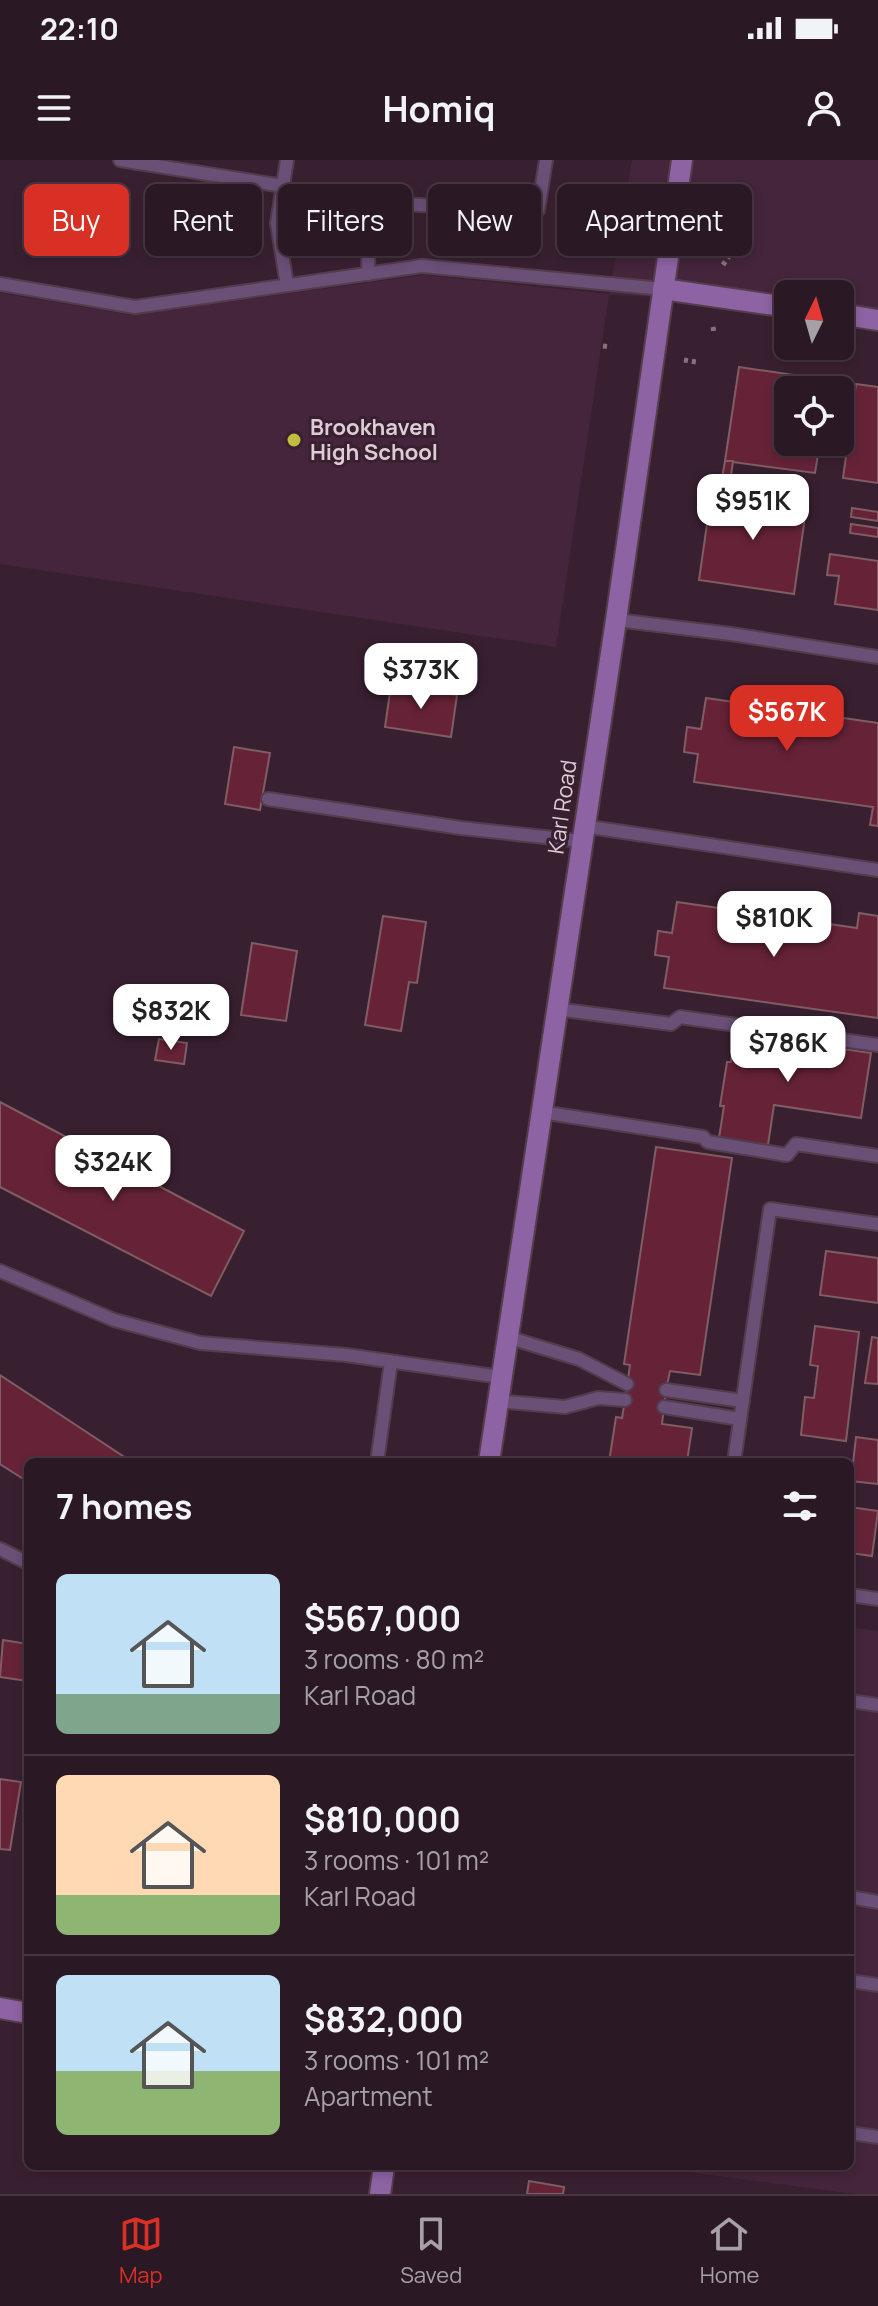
<!DOCTYPE html>
<meta charset="utf-8">
<style>
body{margin:0;font-family:Manrope,sans-serif;background:#33212d;color:#f1f3f6;height:100vh;display:flex;flex-direction:column;font-size:30px;white-space:nowrap}
*{box-sizing:border-box;margin:0}
p{font-size:26px;color:#a6a0a7}
.icon{flex:none;width:44px;height:44px;fill:none;stroke:currentColor;stroke-width:2;stroke-linecap:round;stroke-linejoin:round}
.map{position:relative;flex:1;overflow:hidden}
.drawer{position:absolute;left:24px;top:1298px;width:830px;height:712px;display:flex;flex-direction:column;background:#2b1825;border-radius:12px;box-shadow:0 4px 12px #0003,0 0 0 2px #473742}
.drawer>*{flex:none}
.hud{position:absolute;left:24px;top:24px;width:830px;height:72px;display:flex;gap:16px}
.needle{width:52px;rotate:5deg}
.buttons{position:absolute;left:774px;top:120px;display:grid;gap:16px}
.buttons a{display:grid;place-items:center;width:80px;height:80px;border-radius:12px;background:#2b1825;box-shadow:0 4px 12px #0003,0 0 0 2px #473742;font-size:40px}
.price{position:absolute;translate:-50% -68px;padding:0 18px;border-radius:16px;background:#fff;color:#222;font-size:26px;line-height:52px;filter:drop-shadow(0 2px 4px #0008)}
.price::after{content:'';position:absolute;left:50%;top:48px;width:24px;height:18px;margin-left:-12px;background:inherit;clip-path:polygon(0 0,100% 0,50% 100%)}
.price.selected{background:#d93025;color:#fff}
ul{padding:0;list-style:none}
li{display:flex;align-items:center;gap:24px;height:200px;padding:0 32px}
li+li{border-top:2px solid #473742}
li span{display:grid;place-items:center;flex:none;width:224px;height:160px;border-radius:12px;color:#555}
li>.icon{margin-inline-start:auto}
span .icon{width:96px;height:96px;fill:#fffc;stroke-width:1}
li b{font-size:34px}
h2{display:flex;justify-content:space-between;align-items:center;height:96px;padding:0 32px;font-size:34px}
.tag{padding:0 28px;border-radius:12px;background:#2b1825;box-shadow:0 4px 12px #0003,0 0 0 2px #473742;font-size:28px;line-height:72px}
.tag.selected{background:#d93025;color:#fff}
.status{display:flex;justify-content:space-between;align-items:center;height:56px;padding:0 40px;background:#2b1825;direction:ltr}
.status svg{height:22px;fill:currentColor}
header{display:flex;justify-content:space-between;align-items:center;height:104px;padding:0 32px;background:#2b1825;font-size:36px;font-weight:700}
.tabs{display:flex;justify-content:space-around;align-items:center;height:112px;border-top:2px solid #473742;background:#2b1825;font-size:22px;color:#a6a0a7}
.tabs a{display:grid;justify-items:center;gap:4px}
.tabs .selected{color:#d93025}
.map>svg:first-child{display:block}
.built{fill:#44253b}
.building{fill:#662337;stroke:#805c63;stroke-width:2}
.lines{fill:none;stroke-linecap:round;stroke-linejoin:round}
.lane-casing{stroke:#533c4b;stroke-width:16}
.secondary-casing{stroke:#533c4b;stroke-width:24}
.path{stroke:#87727f;stroke-width:5;stroke-dasharray:4 4;stroke-linecap:butt}
.lane{stroke:#6a4f77;stroke-width:12}
.secondary{stroke:#8e63a3;stroke-width:20}
.poi-dot{fill:#c1bd3f;stroke:#392031;stroke-width:3}
.labels{text-anchor:middle;dominant-baseline:central;stroke-width:6;stroke-linejoin:round;paint-order:stroke}
.poi-label{font-size:22px;font-weight:bold;fill:#ddccd6;stroke:#392031;text-anchor:start}
.street-label{font-size:22px;fill:#ddccd6;stroke:#392031}
</style>
<div class="status"><b>22:10</b><svg viewBox="0 0 49 12"><path d="M0 12V9h3v3zM5 12V6h3v6zM10 12V3h3v9zM15 12V0h3v12zM26 1h20v11H26zM47 4h2v5h-2z"/></svg></div>
<header><svg class="icon" aria-label="menu" viewBox="0 0 24 24"><path d="M4 6h16M4 12h16M4 18h16"/></svg>Homiq<svg class="icon" aria-label="person" viewBox="0 0 24 24"><circle cx="12" cy="8" r="4"/><path d="M4 21q1-7 8-7t8 7"/></svg></header>
<div class="map">
<svg width="878" height="2034" viewBox="0 0 878 2034">
<rect width="100%" height="100%" fill="#392031"/>
<g class="built">
<polygon points="632,0 878,0 878,160 840,155 840,134 788,134 788,148 720,139 609,135 556,487 0,404 0,133 131,155 424,115 609,134"/>
<polygon points="850,1467 878,1471 878,2034 855,2034 642,2006 850,2006"/>
</g>
<g class="building">
<polygon points="739,207 828,220 827,230 788,230 788,282 820,282 815,313 725,301"/>
<polygon points="856,224 878,227 878,323 843,318"/>
<polygon points="827,228 855,231 854,241 840,239 840,230 827,230"/>
<polygon points="725,301 733,301 729,331 720,330"/>
<polygon points="712,329 807,343 794,434 699,420"/>
<polygon points="852,348 878,352 878,361 851,357"/>
<polygon points="851,364 878,368 878,377 850,373"/>
<polygon points="830,394 878,401 878,450 835,444 839,416 827,415"/>
<polygon points="391,525 457,535 451,577 385,567"/>
<polygon points="706,538 878,563 878,666 870,665 873,647 694,622 698,594 684,592 687,567 701,569"/>
<polygon points="234,587 270,593 260,650 225,644"/>
<polygon points="677,742 857,768 859,753 878,756 878,858 664,828 669,797 655,795 658,771 672,773"/>
<polygon points="383,756 426,762 417,823 409,822 401,871 365,865"/>
<polygon points="252,783 297,791 286,861 241,855"/>
<polygon points="735,873 871,893 861,958 774,945 768,985 719,978 724,946 720,946 727,902 731,902"/>
<polygon points="159,879 187,883 184,904 155,900"/>
<polygon points="0,942 244,1071 211,1136 0,1027"/>
<polygon points="656,987 732,998 700,1215 670,1211 666,1230 662,1264 692,1268 687,1302 609,1302 616,1257 622,1258 625,1240 630,1205 624,1204"/>
<polygon points="826,1091 878,1098 878,1143 820,1135"/>
<polygon points="815,1166 859,1172 846,1281 801,1275 805,1237 814,1238 818,1206 810,1205"/>
<polygon points="872,1177 878,1178 878,1224 865,1223"/>
<polygon points="0,1215 132,1302 28,1302 28,1322 0,1304"/>
<polygon points="856,1277 878,1280 878,1324 851,1321"/>
<polygon points="850,1347 878,1351 872,1396 850,1393"/>
<polygon points="3,1480 28,1484 28,1521 0,1517"/>
<polygon points="0,1619 21,1622 10,1690 0,1689"/>
<polygon points="529,2021 564,2027 563,2034 527,2034"/>
</g>
<g class="lines">
<g class="lane-casing">
<g id="lane">
<polyline points="120,0 283,26"/>
<polyline points="368,114 369,43 538,50 546,0"/>
<polyline points="0,124 135,147 422,106 663,129"/>
<polyline points="287,125 277,63 287,0"/>
<polyline points="616,460 731,474 878,497"/>
<polyline points="268,639 461,668 581,681"/>
<polyline points="583,666 878,710"/>
<polyline points="556,849 671,864 680,857 878,885"/>
<polyline points="541,952 703,977 708,982 787,995 796,984 878,996"/>
<polyline points="0,1111 114,1160 200,1183 346,1195 501,1217"/>
<polyline points="507,1177 579,1199 627,1224"/>
<polyline points="666,1230 743,1241"/>
<polyline points="497,1241 565,1247 598,1238 625,1240"/>
<polyline points="664,1247 740,1259"/>
<polyline points="377,1302 391,1202"/>
<polyline points="734,1302 770,1049 878,1064"/>
<polyline points="0,1389 28,1403"/>
<polyline points="850,1435 878,1439"/>
<polyline points="850,1541 878,1545"/>
<polyline points="850,1737 878,1742"/>
<polyline points="850,1821 878,1825"/>
<polyline points="850,1973 878,1977"/>
</g>
</g>
<g class="secondary-casing">
<g id="secondary">
<polyline points="663,129 788,147"/>
<polyline points="840,154 878,160"/>
<polyline points="489,1302 616,460 682,0"/>
<polyline points="0,1848 28,1853"/>
<polyline points="380,2034 384,2006"/>
</g>
</g>
<g class="path">
<polyline points="623,51 630,53"/>
<polyline points="708,66 713,67"/>
<polyline points="723,105 729,96"/>
<polyline points="713,167 714,173"/>
<polyline points="603,186 611,187"/>
<polyline points="684,200 696,202"/>
</g>
<use href="#lane" class="lane"/>
<use href="#secondary" class="secondary"/>
</g>
<circle class="poi-dot" cx="294" cy="280" r="8"/>
<g class="labels">
<g class="poi-label">
<text x="310" y="267">Brookhaven<tspan x="310" dy="25">High School</tspan></text>
</g>
<g class="street-label">
<text transform="translate(562 647) rotate(-82)">Karl Road</text>
</g>
</g>
</svg>
<div class="buttons">
<a><svg class="needle" viewBox="-14 -14 28 28"><path d="M0-13l5 13h-10z" fill="#e53935"/><path d="M0 13l5-13h-10z" fill="#a6a0a7"/></svg></a>
<a><svg class="icon" aria-label="locate" viewBox="0 0 24 24"><circle cx="12" cy="12" r="6"/><path d="M12 2v4M12 18v4M2 12h4M18 12h4"/></svg></a>
</div>
<b class="price" style="left:753px;top:382px">$951K</b>
<b class="price" style="left:421px;top:551px">$373K</b>
<b class="price selected" style="left:787px;top:593px">$567K</b>
<b class="price" style="left:774px;top:799px">$810K</b>
<b class="price" style="left:171px;top:892px">$832K</b>
<b class="price" style="left:788px;top:924px">$786K</b>
<b class="price" style="left:113px;top:1043px">$324K</b>
<div class="hud">
<a class="tag selected">Buy</a>
<a class="tag">Rent</a>
<a class="tag">Filters</a>
<a class="tag">New</a>
<a class="tag">Apartment</a>
</div>
<section class="drawer">
<h2>7 homes<svg class="icon" aria-label="filters" viewBox="0 0 24 24"><path d="M4 7h16M4 17h16"/><circle cx="9" cy="7" r="2"/><circle cx="15" cy="17" r="2"/></svg></h2>
<ul>
<li><span style="background:linear-gradient(#bfe0f5 75%,#7fa58c 0)"><svg class="icon" aria-label="home" viewBox="0 0 24 24"><path d="M3 11l9-7 9 7M6 9v11h12V9"/></svg></span><div><b>$567,000</b><p>3 rooms · 80 m²</p><p>Karl Road</p></div></li>
<li><span style="background:linear-gradient(#ffd9b3 75%,#8fb573 0)"><svg class="icon" aria-label="home" viewBox="0 0 24 24"><path d="M3 11l9-7 9 7M6 9v11h12V9"/></svg></span><div><b>$810,000</b><p>3 rooms · 101 m²</p><p>Karl Road</p></div></li>
<li><span style="background:linear-gradient(#bfe0f5 60%,#8fb573 0)"><svg class="icon" aria-label="home" viewBox="0 0 24 24"><path d="M3 11l9-7 9 7M6 9v11h12V9"/></svg></span><div><b>$832,000</b><p>3 rooms · 101 m²</p><p>Apartment</p></div></li>
</ul>
</section>
</div>
<nav class="tabs">
<a class="selected"><svg class="icon" aria-label="map" viewBox="0 0 24 24"><path d="M3 6l6-2 6 2 6-2v14l-6 2-6-2-6 2zM9 4v14M15 6v14"/></svg>Map</a>
<a><svg class="icon" aria-label="saved" viewBox="0 0 24 24"><path d="M7 4h10v16l-5-4-5 4z"/></svg>Saved</a>
<a><svg class="icon" aria-label="home" viewBox="0 0 24 24"><path d="M3 11l9-7 9 7M6 9v11h12V9"/></svg>Home</a>
</nav>
